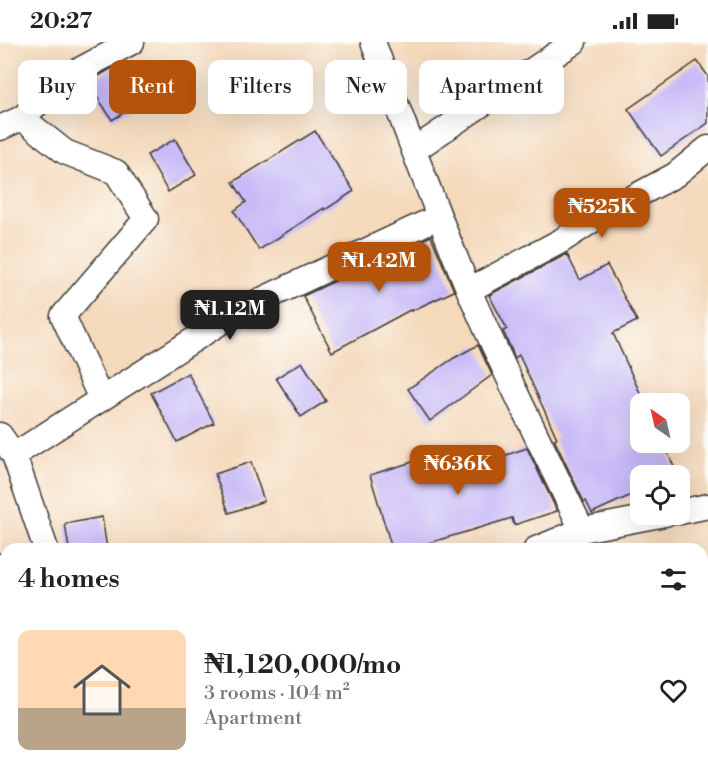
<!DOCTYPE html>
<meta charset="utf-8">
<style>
body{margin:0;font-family:"Libre Bodoni",serif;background:#f2f2f2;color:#222;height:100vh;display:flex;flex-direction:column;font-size:22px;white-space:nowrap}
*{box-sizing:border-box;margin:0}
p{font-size:20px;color:#767676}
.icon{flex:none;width:33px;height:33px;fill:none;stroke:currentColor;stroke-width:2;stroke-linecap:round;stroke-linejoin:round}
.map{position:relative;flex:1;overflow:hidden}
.details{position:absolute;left:0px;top:501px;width:708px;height:234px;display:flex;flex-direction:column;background:#fff;border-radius:18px 18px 0 0;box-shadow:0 6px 24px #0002}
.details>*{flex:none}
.hud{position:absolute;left:18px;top:18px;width:672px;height:54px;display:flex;gap:12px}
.needle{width:39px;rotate:326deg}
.tools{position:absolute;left:630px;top:351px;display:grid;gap:12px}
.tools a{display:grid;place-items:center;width:60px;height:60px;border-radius:12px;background:#fff;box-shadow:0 6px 24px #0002;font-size:30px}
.price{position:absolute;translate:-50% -51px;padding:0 14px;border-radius:12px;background:#b45309;color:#fff;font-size:20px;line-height:39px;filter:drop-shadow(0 2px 3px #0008)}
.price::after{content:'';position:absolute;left:50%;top:36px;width:18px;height:14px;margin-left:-9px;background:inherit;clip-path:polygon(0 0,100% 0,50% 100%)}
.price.active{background:#222;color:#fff}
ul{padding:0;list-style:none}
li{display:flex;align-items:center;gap:18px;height:150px;padding:0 18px}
li span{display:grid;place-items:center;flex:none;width:168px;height:120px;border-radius:12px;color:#555}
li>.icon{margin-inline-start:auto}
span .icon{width:72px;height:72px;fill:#fffc;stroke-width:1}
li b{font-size:26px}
h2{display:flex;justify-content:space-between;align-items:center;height:72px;padding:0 18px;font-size:26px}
.tag{padding:0 21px;border-radius:12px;background:#fff;box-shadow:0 6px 24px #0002;font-size:21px;line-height:54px}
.tag.active{background:#b45309;color:#fff}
.status{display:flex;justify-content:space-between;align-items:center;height:42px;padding:0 30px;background:#fff;direction:ltr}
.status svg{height:16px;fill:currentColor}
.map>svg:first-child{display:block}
.building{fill:#c7baf7}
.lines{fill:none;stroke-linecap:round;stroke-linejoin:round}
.minor-casing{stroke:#3c3834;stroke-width:27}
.minor{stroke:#fff;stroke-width:24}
</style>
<div class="status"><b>20:27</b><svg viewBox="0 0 49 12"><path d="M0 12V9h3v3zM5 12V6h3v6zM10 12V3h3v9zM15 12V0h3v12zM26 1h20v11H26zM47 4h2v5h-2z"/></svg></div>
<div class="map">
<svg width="708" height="735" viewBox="0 0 708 735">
<rect width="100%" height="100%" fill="#fdfcf7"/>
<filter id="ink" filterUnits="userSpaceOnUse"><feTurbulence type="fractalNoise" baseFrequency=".0167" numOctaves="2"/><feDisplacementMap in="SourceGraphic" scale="12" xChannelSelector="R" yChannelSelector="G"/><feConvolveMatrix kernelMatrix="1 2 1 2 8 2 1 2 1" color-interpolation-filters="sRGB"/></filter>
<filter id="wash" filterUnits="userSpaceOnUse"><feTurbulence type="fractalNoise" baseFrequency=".008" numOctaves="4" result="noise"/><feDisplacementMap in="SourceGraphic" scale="24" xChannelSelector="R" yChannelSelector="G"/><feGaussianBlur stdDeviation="1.35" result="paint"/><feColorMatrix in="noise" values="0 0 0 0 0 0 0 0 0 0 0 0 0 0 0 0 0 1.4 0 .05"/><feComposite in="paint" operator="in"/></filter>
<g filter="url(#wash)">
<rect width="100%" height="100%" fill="#f4d9bb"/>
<g id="blocks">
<g class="building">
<polygon points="697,19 708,34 708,81 661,114 628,67"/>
<polygon points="114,25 137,63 112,78 88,40"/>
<polygon points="315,89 354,149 325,168 324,166 259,208 234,169 246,160 233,140"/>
<polygon points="175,97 196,133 168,150 147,113"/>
<polygon points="431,194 454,249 411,269 410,268 332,310 303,254"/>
<polygon points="567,212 580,238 607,223 637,279 613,291 645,362 640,362 640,400 663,400 678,434 640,434 640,449 592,471 586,459 584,460 554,397 557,396 519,313 515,316 503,289 507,287 489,253"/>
<polygon points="478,303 492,333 430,379 408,347 454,316"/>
<polygon points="302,320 326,359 301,375 276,336"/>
<polygon points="188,331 214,381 177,400 151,351"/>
<polygon points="458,406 465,427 527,406 557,469 514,483 512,476 409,507 392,507 370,433"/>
<polygon points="251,420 264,459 229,471 215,432"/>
<polygon points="102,475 107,507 69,507 65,482"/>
</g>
</g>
</g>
<g filter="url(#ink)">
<use href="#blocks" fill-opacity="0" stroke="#3c3834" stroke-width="1.5"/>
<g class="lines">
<g class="minor-casing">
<g id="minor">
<path d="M373,0C404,82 434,165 468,246C503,328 544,408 582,488"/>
<polyline points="22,76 65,110 116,130 146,177 63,274 101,357"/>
<polyline points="0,86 22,76 68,34 132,0"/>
<polyline points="414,108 574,0"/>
<polyline points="469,248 561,199 599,174 675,133 708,106"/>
<polyline points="0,393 14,413 46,507"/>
<polyline points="14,413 240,268 438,175"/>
<polyline points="680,470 708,464"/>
<polyline points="536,507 582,488 665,472"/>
<polyline points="0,524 6,525"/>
<polyline points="0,593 6,600"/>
<polyline points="702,621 708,619"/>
<polyline points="112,729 117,735"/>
<polyline points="633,729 635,735"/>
<polyline points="438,735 446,729"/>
</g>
</g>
<use href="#minor" class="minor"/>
</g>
</g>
</svg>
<div class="tools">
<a><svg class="needle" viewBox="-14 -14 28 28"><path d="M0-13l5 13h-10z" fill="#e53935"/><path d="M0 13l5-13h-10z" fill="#767676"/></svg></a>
<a><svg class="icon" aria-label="locate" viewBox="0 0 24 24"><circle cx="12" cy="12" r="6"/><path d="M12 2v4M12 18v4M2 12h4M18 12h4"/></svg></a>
</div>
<b class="price" style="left:602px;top:197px">₦525K</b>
<b class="price" style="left:379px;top:251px">₦1.42M</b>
<b class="price active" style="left:230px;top:299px">₦1.12M</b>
<b class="price" style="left:458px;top:454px">₦636K</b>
<div class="hud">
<a class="tag">Buy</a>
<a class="tag active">Rent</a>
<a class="tag">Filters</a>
<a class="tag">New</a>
<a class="tag">Apartment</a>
</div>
<section class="details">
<h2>4 homes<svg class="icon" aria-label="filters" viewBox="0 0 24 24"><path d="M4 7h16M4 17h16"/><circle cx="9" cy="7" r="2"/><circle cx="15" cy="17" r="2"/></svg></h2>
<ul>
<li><span style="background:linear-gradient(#ffd9b3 65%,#b9a48a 0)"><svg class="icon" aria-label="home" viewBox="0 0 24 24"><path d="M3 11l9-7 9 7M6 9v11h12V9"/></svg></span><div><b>₦1,120,000/mo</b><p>3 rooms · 104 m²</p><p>Apartment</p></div><svg class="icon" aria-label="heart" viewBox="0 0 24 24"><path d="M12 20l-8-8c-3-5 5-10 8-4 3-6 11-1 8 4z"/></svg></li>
</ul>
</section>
</div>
